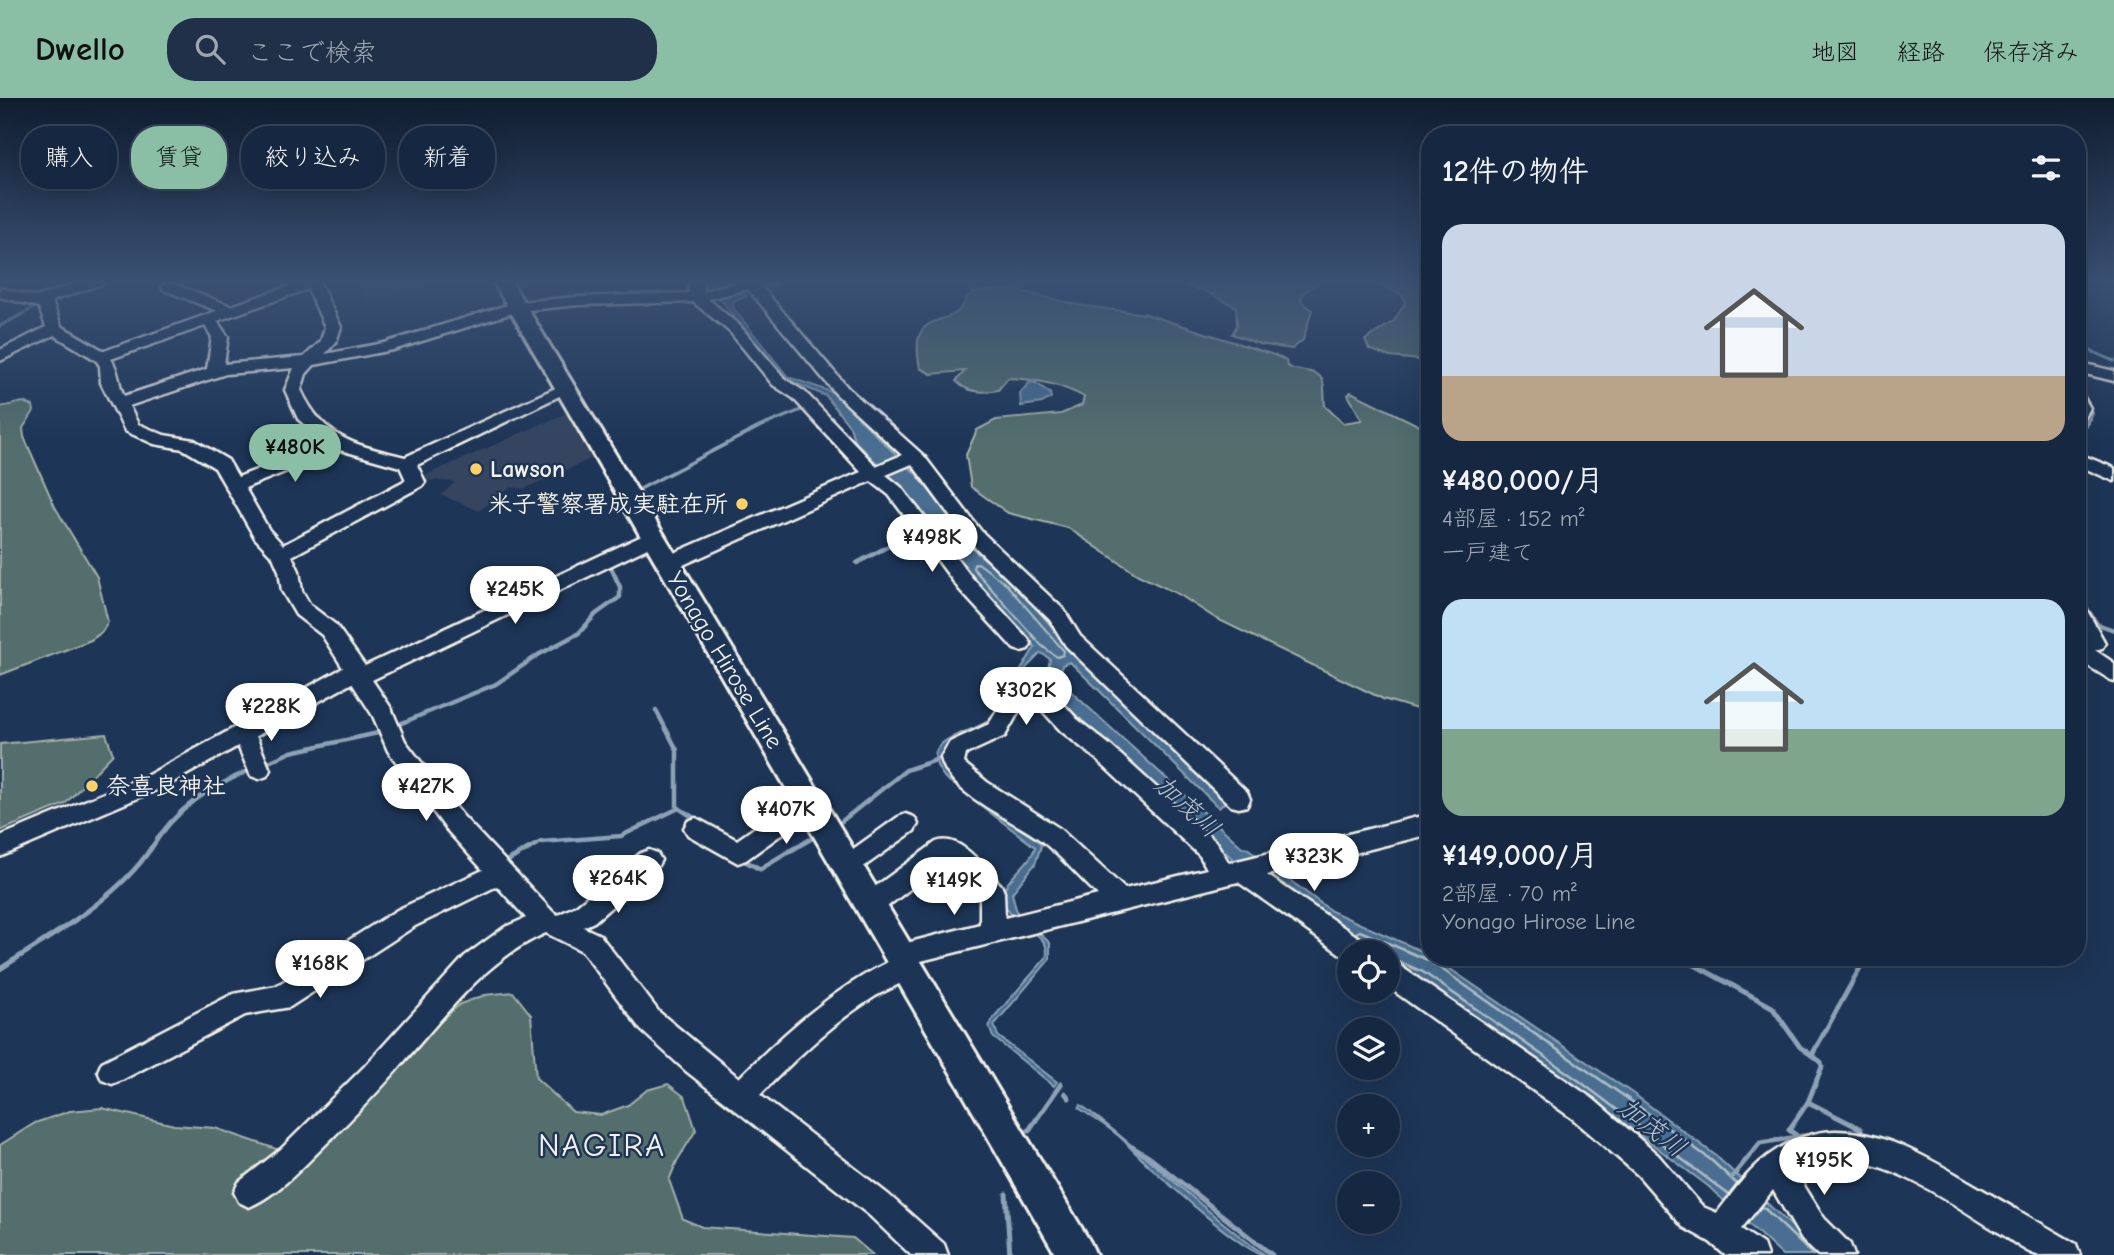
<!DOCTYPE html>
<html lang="ja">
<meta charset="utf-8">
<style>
body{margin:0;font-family:"Comic Neue","Klee One",sans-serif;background:#1f3048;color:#f1f3f6;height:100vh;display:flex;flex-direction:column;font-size:26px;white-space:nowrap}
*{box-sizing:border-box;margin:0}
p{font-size:23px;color:#9ea6b1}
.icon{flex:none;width:38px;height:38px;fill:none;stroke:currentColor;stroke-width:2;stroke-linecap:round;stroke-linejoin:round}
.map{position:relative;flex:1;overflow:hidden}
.sheet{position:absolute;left:1421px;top:28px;width:665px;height:840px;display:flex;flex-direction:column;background:#162841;border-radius:28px;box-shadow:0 7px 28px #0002,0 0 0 2px #35445a}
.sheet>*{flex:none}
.banner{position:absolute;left:21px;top:28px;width:665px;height:63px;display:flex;gap:14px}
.tools{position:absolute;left:1337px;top:842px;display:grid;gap:14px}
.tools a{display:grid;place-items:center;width:63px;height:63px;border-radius:50%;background:#162841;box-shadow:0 7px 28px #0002,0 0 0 2px #35445a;font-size:35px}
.price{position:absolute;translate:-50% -60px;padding:0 16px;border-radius:24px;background:#fff;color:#222;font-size:23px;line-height:46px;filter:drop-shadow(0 2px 4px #0008)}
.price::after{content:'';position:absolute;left:50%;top:42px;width:21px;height:16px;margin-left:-10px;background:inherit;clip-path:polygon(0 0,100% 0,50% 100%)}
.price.active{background:#8abfa5;color:#111}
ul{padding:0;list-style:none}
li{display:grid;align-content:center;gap:14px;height:371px;padding:0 21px}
li span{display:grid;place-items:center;height:217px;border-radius:21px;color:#555}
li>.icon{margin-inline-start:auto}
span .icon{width:126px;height:126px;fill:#fffc;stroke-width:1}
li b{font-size:30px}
h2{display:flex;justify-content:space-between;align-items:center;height:84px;padding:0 21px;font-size:30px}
.pill{padding:0 24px;border-radius:28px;background:#162841;box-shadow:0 7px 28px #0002,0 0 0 2px #35445a;font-size:24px;line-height:63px}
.pill.active{background:#8abfa5;color:#111}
header{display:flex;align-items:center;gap:42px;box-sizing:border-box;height:98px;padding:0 35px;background:#8abfa5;color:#111}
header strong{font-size:33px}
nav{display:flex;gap:38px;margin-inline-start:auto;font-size:24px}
.search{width:490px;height:63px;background:#1f3048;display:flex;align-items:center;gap:18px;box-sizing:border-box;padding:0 24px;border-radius:28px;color:#9ea6b1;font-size:26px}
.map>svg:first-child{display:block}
.built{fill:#344460}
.green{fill:#536e6c;stroke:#a4b0aa;stroke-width:2}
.water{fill:#496e91;stroke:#8da2b4;stroke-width:2}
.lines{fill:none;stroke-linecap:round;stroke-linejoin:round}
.shore-far1{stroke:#b0bdc5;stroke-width:2}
.shore{stroke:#b0bdc5;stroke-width:2.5}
.stream-far2{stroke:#8da2b4;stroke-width:3.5}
.stream-far1{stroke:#8da2b4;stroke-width:4.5}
.stream{stroke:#8da2b4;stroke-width:5}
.minor-casing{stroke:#f4f1e8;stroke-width:5}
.major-casing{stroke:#f4f1e8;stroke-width:6}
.minor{fill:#1d3557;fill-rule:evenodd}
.major{fill:#1d3557;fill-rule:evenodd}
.poi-dot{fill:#ffd166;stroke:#1d3557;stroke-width:2.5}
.labels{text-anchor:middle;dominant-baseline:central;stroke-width:5;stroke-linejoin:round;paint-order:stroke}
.poi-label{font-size:24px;font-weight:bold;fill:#f4f1e8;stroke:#1d3557;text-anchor:start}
.street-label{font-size:24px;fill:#f4f1e8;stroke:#1d3557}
.water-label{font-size:26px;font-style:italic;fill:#b8c3ca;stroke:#1d3557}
.near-quarter-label{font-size:33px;letter-spacing:2px;fill:#f4f1e8;stroke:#1d3557}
</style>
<header>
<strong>Dwello</strong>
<div class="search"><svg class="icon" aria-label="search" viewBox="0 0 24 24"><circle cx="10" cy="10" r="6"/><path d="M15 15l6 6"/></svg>ここで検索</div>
<nav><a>地図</a><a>経路</a><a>保存済み</a></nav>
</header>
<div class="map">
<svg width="2114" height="1157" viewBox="0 0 2114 1157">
<rect width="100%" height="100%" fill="#1d3557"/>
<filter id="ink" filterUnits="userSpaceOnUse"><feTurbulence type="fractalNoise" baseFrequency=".0143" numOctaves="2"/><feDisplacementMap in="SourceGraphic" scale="14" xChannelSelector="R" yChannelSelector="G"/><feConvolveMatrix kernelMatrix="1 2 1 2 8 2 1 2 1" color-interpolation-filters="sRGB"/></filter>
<g filter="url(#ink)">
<g class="built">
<polygon points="361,183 446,183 365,205"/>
<polygon points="569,314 595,359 524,391 511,389 479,413 441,397 455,384 422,382 421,379"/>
</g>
<g class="green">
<polygon points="1167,183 1321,183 1303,195 1301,203 1312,212 1303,242 1292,251 1259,246 1232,236 1237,227 1236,209 1205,193"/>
<polygon points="1372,183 1430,183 1430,263 1390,259 1369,251 1365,242 1394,223 1405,205 1402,197"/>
<path d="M1012,191L1078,207L1146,216L1277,258L1286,263L1287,268C1297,275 1320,270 1323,284C1325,292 1324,301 1325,308L1343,325L1362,322L1348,297L1351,294L1430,333V615L1383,601L1215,520L1180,497L1138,477L1068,430L1008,415L971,389L966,357L977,332L996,322L1061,316L1082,307L1084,299C1061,286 1034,281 1008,280L998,292C984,295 967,295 956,283L965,273L931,276L920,270C906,203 957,236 966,200L974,194Z"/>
<polygon points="23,304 33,308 34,313 23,330 24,339 55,409 97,479 108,524 102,534 91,542 0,577 0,309"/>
<polygon points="106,636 113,656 65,706 0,733 0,646"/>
<polygon points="513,894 531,917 536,980 573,1014 601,1017 628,1007 647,992 668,986 685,999 696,1032 677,1063 669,1082 683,1121 702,1129 853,1140 873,1157 0,1157 0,1047 35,1025 70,1013 102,1010 174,1027 215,1030 276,1051 299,1050 460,906 485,897"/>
</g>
<g class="water">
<path d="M708,183H735L747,198L733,204L734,211L788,279L832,294L917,377L977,455L1011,481L1065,544L1226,703L1219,710L1070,564L1062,567L1060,582L1067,590L1242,749L1247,750L1331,813L1428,856L1638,999L1715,1057L1823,1157H1782L1708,1088L1574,988L1419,880L1388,865V854H1365L1235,763L1064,606L1046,580L1050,561L1041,555L1027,569L997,624L954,643L969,692L1039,743L1041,748L1035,766L1012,795L1017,815L1050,845V861L994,927L998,938L1057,984L1054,988L993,939L989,929L993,920L1046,860C1055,832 999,827 1004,794C1006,780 1031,766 1035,749L945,680C912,640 970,637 987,623C1000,611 1023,567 1035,549L995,507L911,400L854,342L850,329L826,298L786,281L729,213Z"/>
<polygon points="1030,284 1036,285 1050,295 1051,300 1042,305 1021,308 1020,295"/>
<path d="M1081,1007C1145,1054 1200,1111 1265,1157C1245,1157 1144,1065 1127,1046C1115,1032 1094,1021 1079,1010Z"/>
</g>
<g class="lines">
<polygon class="shore-far1" points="978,465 1006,486 1064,553 1063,557 1057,559 1042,548 973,470 974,466"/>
<g class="shore">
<polyline points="1356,835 1360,833 1430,863 1634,1005 1711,1062 1737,1086"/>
<polyline points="1388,859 1423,874 1578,982 1729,1097"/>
<polyline points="1762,1108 1813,1157"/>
</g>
<g class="stream-far2">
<polyline points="75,184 83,183"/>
<polyline points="769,189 783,183"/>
<polyline points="0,228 37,208"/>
<polyline points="2077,247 2114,263"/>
<polyline points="2091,277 2114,283"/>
<polyline points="2077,286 2092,316 2082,336 2077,338"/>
<polyline points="640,391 759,329 806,310"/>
</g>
<g class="stream-far1">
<polyline points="857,465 913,435"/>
<polyline points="2077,496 2097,526 2114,532"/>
<polyline points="656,612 677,652 677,709 699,723"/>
<polyline points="397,627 496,586 538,557 579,535 596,516 620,499 620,489 609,465"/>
<polyline points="262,667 291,654 378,635"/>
<polyline points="842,723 906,672 939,661"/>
<path d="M150,752C177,708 208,691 254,670"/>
<polyline points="526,752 541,744 621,738 679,710"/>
<polyline points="792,752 814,739"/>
</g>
<g class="stream">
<polyline points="743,762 760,771 795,750"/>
<polyline points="507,763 530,750"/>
<polyline points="1680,859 1772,909 1800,949 1821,964 1822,969 1808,1004 1789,1032 1796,1037"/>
<path d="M0,871C49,839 119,800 151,750"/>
<polyline points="1812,957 1866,859"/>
<polyline points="1065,995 1069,1000"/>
<polyline points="1808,1004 1861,1031 1861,1039"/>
<polyline points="1029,1032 1061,986"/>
<polyline points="1132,1049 1150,1060 1272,1157"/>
<polyline points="1732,1079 1760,1045 1822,1035"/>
<polyline points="1006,1096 1010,1157"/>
</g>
<g class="minor-casing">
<g id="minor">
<path d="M83,183H104L102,186L52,203L61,228L104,253L217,213L164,192L162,189L164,186H174L231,208L304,183H319L341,229L336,244L325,256L384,245L517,204L578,199L689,195V183H703L704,193L742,183H769L761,188L848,290L924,358L981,433L1064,512L1080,538L1247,694L1250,701L1247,708L1239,710L1231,708L1066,548L1050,522L967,441L912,366L886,377L901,389L973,481L1028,541L1031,546L1028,551L1021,553L1014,551L959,491L889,397L871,383L674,471H660L657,466L660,461L861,374L793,300L773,287L730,234L693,204L578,207L519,213L393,252L314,267L306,276L301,292C324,342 356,347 405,359L560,288H572L574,291L417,367L425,384L422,388L292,458L299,473L302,493L310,507L336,527L365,568L646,436H660L662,440L660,444L372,582L391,610L405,643L462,717L553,814L558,817L576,808L641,755L649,752L657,755L661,762L657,769L594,824L583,829L600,837L659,914L739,980C784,935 832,892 890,863L887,857L891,849L980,826V798L946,763L879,815L870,818L861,815L858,807L861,799L936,744C961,735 984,770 1001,787L1004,794L1005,820L1098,797C1080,780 1063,760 1043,744C1014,721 948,697 941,659L950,644L989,626L1015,583L1022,581L1043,583L1077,621L1111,648L1216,744L1229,765L1430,716V736L1267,777L1368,846L1372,854H1349V862L1238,784L917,864L919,868C912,884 885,891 871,901C830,927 794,962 760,997L889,1097L944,1146L948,1157H911L869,1117L686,973L641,932L582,853L546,835C484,862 445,918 401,967C377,996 350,1022 323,1049C302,1070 277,1097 249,1109L239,1104L234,1094L239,1084L281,1051L364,969L465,858L505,829L526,820L497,788L415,828L290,909L245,917L122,982L112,986L102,982L98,973L102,964L233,896L276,888L397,812L483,772L446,731L388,653L373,618L352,585L256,638L270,672L267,678L259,681L251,678L238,648L166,688L0,759V738L150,676L343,570L322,537L296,517L282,493L279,473L273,459L255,440L215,370L183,351L154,346L125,333L101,285L100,268L96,262L54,237L0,263V252L46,229L39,209L0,199V190L36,199ZM308,191L325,229L321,243L304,259L224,266L228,239L217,223ZM748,191L836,296L902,357L876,368L805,294L785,281L740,228L708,201ZM205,228L212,239L207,271L124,298C118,286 119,272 111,261ZM294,270L285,292L298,321L326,345L238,379L228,362L194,342L164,337L138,326L129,308L226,276ZM340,352L400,369L406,382L283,447L269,432L245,390ZM1028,597L1061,633L1095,660L1200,758L1207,771L1125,791L1059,730L987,684L964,665L966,656L1005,638Z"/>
<polygon points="2077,264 2114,273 2114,283 2077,274"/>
<polygon points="2077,297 2083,298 2090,310 2083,323 2077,324"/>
<polygon points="2077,355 2114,370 2114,383 2077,367"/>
<polygon points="2077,505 2084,507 2105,545 2102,550 2095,552 2114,565 2114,584 2077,561 2077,544 2085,546 2077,531"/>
<polygon points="809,695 817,697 821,704 817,711 746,762 738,765 688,737 684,730 688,723 696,720 737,742 801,697"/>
<polygon points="906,716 914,719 918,726 914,733 855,775 847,778 839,775 835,768 839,761 898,719"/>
<path d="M1388,862L1397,866L1593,1001L1658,1057L1703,1109L1717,1115C1734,1093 1751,1068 1775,1053C1792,1042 1815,1033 1835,1033C1889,1033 1938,1066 1983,1092C2014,1110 2045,1128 2076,1146L2080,1157C2067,1157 2050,1157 2037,1157C2025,1154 2011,1142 2000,1135C1944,1102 1861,1035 1795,1073L1824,1120L1850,1146L1854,1157H1818L1802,1142L1773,1092L1741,1131L1763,1146L1767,1157H1725L1710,1144L1683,1129L1638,1077L1573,1021L1388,889Z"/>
</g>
</g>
<g class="major-casing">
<polygon id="major" points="493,183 511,183 1090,1144 1096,1157 1056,1157"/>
</g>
<use href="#minor" class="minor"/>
<use href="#major" class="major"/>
</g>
</g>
<linearGradient id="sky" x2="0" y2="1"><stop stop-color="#101d30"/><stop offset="0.53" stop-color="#3a5174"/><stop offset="1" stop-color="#3a5174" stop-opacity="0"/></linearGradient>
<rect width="2114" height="345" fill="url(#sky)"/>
<g class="poi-dot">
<circle cx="476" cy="371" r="7"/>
<circle cx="742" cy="406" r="7"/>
<circle cx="92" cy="688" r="7"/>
</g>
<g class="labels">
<g class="poi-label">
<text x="490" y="371">Lawson</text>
<text x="728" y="406" text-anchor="end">米子警察署成実駐在所</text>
<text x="106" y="688">奈喜良神社</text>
</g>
<g class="street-label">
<text transform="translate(725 562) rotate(59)">Yonago Hirose Line</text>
</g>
<g class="water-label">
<text transform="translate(1187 709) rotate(42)">加茂川</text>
<text transform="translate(1652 1030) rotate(38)">加茂川</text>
</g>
<g class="near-quarter-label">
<text x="602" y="1047">NAGIRA</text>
</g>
</g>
</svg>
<div class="tools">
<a><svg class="icon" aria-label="locate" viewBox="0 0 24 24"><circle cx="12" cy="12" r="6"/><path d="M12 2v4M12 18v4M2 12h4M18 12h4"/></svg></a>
<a><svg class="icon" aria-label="layers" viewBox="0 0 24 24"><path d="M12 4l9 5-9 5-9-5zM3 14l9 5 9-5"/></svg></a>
<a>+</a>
<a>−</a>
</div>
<b class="price active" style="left:295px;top:386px">¥480K</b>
<b class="price" style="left:932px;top:476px">¥498K</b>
<b class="price" style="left:515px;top:528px">¥245K</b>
<b class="price" style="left:1026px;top:629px">¥302K</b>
<b class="price" style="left:271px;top:645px">¥228K</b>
<b class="price" style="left:426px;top:725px">¥427K</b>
<b class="price" style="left:786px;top:748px">¥407K</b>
<b class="price" style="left:1314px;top:795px">¥323K</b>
<b class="price" style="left:618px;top:817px">¥264K</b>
<b class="price" style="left:954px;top:819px">¥149K</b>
<b class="price" style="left:320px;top:902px">¥168K</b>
<b class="price" style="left:1824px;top:1099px">¥195K</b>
<div class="banner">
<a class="pill">購入</a>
<a class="pill active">賃貸</a>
<a class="pill">絞り込み</a>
<a class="pill">新着</a>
</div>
<section class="sheet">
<h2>12件の物件<svg class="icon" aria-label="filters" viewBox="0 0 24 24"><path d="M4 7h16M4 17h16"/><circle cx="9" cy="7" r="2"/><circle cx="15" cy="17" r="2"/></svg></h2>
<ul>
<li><span style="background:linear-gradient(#c9d6e8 70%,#b9a48a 0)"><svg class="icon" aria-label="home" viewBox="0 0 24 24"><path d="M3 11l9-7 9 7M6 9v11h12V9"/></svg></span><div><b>¥480,000/月</b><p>4部屋 · 152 m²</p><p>一戸建て</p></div></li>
<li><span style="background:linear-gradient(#bfe0f5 60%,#7fa58c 0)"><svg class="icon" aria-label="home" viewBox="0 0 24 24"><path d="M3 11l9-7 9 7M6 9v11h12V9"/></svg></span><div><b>¥149,000/月</b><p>2部屋 · 70 m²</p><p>Yonago Hirose Line</p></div></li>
</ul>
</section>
</div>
